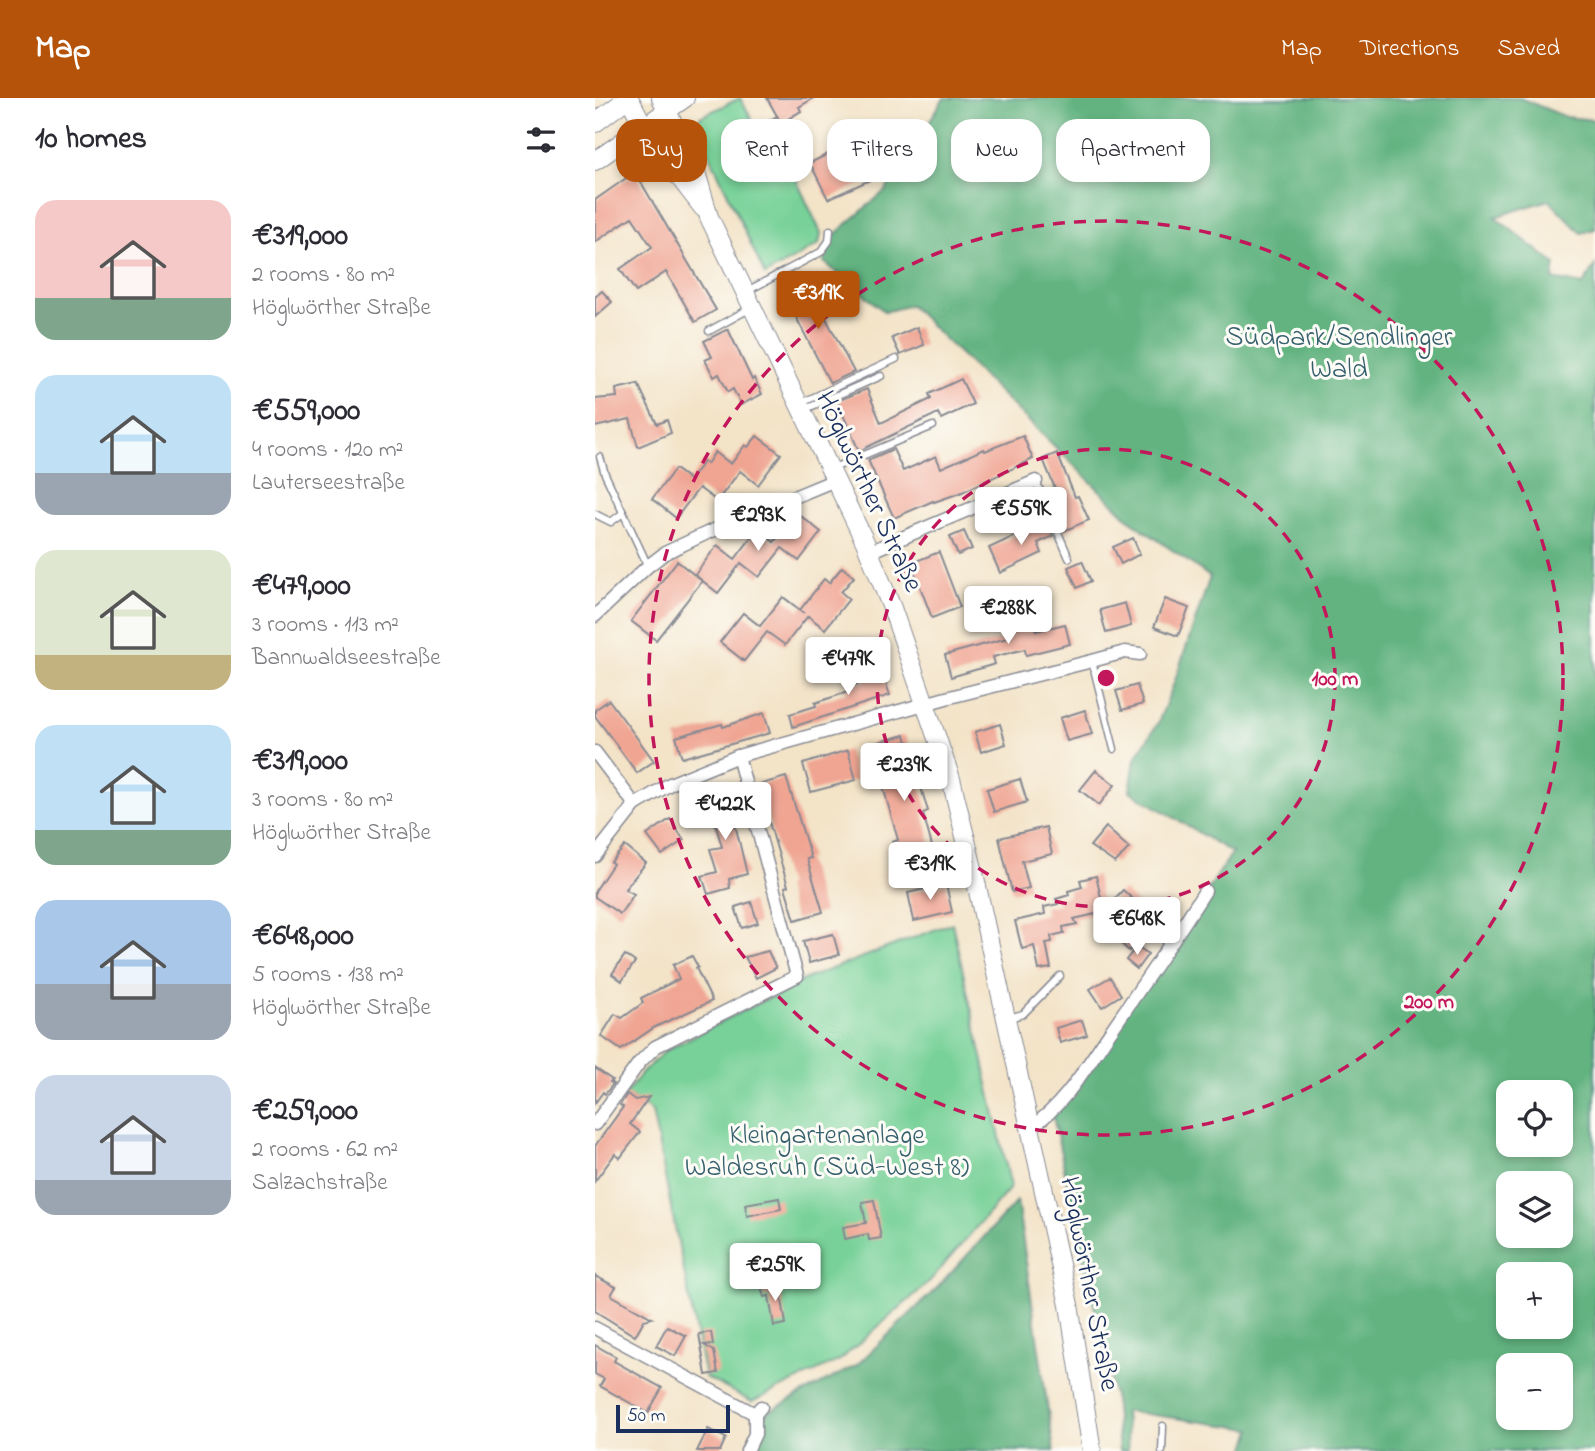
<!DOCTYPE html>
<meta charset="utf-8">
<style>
body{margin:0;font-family:"Indie Flower",sans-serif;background:#f2f2f3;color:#2b2b33;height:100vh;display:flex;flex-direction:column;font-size:26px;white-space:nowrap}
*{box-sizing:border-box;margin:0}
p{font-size:23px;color:#7c7c81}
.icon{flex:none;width:38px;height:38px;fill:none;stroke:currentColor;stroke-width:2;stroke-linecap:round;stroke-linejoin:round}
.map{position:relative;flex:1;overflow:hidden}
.details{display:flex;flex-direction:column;background:#fff;width:595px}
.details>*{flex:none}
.banner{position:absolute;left:21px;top:21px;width:665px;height:63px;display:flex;gap:14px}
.buttons{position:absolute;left:901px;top:982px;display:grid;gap:14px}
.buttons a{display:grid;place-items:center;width:77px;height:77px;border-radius:14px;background:#fff;box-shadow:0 4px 10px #0003;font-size:35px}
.scale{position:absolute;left:21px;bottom:18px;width:114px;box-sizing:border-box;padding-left:7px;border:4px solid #1b2f5e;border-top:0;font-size:19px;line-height:24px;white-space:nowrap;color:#1b2f5e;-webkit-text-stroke:5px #fdfcf7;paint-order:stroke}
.price{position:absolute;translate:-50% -60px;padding:0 16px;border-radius:7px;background:#fff;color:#222;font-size:23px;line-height:46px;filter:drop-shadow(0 2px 4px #0008)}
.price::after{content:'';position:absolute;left:50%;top:42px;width:21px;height:16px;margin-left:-10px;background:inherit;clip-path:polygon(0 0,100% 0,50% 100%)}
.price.active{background:#b45309;color:#fff}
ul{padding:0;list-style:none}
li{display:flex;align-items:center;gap:21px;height:175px;padding:0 35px}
li span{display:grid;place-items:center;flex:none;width:196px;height:140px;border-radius:21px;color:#555}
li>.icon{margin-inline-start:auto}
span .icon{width:84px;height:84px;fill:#fffc;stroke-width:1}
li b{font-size:30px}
h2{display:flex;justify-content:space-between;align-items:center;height:84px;padding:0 35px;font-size:30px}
.chip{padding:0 24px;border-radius:21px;background:#fff;box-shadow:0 4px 10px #0003;font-size:24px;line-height:63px}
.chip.active{background:#b45309;color:#fff}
header{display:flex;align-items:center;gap:42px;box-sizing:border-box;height:98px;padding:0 35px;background:#b45309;color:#fff}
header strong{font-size:33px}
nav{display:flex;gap:38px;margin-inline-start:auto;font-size:24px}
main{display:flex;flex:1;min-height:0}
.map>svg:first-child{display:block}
.green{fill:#78d198;stroke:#4a807b;stroke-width:2}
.forest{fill:#62b380;stroke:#3e716f;stroke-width:2;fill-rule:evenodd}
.building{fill:#f0a593}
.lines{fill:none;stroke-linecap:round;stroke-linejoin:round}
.lane-casing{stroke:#878992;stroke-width:9}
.street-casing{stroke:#878992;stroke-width:15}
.secondary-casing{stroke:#878992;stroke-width:20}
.lane{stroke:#fff;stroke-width:6}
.street{stroke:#fff;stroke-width:12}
.secondary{stroke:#fff;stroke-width:18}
.ring{fill:none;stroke:#c2185b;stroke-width:3.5;stroke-dasharray:12 9}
.labels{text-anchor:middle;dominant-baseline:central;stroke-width:6;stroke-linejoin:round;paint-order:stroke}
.park-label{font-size:28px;fill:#37606f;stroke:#fdfcf7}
.street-label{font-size:28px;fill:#1b2f5e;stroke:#fdfcf7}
.centre{fill:#c2185b;stroke:#fdfcf7;stroke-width:3.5}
.ring-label{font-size:21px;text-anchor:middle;font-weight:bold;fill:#c2185b;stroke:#fdfcf7;stroke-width:6;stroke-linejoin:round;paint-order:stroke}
</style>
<header>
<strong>Map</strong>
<nav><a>Map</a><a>Directions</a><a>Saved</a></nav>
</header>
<main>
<section class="details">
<h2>10 homes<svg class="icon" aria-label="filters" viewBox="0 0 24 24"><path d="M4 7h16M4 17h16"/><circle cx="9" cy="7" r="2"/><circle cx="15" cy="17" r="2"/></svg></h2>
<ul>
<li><span style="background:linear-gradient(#f6c9c9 70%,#7fa58c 0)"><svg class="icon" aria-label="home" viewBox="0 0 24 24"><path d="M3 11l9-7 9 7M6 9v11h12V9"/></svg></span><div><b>€319,000</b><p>2 rooms · 80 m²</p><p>Höglwörther Straße</p></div></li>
<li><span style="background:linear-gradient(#bfe0f5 70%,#9aa5b1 0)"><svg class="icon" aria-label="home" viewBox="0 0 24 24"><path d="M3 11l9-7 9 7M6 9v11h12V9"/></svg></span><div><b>€559,000</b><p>4 rooms · 120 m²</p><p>Lauterseestraße</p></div></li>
<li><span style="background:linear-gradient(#dfe7d0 75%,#c2b280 0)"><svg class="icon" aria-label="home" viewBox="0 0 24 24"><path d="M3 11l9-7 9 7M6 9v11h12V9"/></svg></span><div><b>€479,000</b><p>3 rooms · 113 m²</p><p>Bannwaldseestraße</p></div></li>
<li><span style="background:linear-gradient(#bfe0f5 75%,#7fa58c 0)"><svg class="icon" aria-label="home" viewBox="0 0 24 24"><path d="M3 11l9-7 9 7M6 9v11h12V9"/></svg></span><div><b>€319,000</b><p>3 rooms · 80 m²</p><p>Höglwörther Straße</p></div></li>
<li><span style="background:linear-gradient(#a9c7e8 60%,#9aa5b1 0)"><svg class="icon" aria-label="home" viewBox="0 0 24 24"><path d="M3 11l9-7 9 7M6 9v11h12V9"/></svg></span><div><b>€648,000</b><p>5 rooms · 138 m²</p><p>Höglwörther Straße</p></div></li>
<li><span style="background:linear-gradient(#c9d6e8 75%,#9aa5b1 0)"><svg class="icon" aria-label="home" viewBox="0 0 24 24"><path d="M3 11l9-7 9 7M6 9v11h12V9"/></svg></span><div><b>€259,000</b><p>2 rooms · 62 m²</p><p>Salzachstraße</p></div></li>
</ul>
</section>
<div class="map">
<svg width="1000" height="1353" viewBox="0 0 1000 1353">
<rect width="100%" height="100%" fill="#fdfcf7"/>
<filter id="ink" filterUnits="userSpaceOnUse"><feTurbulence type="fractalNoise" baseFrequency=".0143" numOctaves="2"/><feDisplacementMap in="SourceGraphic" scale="14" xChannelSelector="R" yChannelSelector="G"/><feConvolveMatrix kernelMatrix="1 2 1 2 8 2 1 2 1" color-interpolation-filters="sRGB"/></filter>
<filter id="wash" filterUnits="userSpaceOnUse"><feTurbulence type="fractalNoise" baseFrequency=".00686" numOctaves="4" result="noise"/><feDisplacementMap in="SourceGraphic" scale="28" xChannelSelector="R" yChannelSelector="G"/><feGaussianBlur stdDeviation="1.57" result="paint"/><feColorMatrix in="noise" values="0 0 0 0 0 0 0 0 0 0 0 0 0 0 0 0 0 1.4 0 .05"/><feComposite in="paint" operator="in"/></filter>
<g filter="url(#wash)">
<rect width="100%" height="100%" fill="#f3e3c7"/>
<g class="green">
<polygon points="145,0 182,67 192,62 226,135 224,146 170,177 101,27 105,19"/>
<polygon points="357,825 416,1089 333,1185 245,1262 157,1304 110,1279 57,1013 30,996 49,973 71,952 213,880"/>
</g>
<g class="forest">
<path d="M349,0H925L971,19L1000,22V131L986,135L954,102L900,119L960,166L958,181L988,187L1000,167V1353H650L657,1331L530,1313L533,1353H524L519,1299L457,1014L564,868L637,755L535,693L540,661L563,625L579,585L615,479L536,423L315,207L290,214L229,164L238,138L291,92ZM914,994H966V1046H914ZM914,1085H966V1138H914ZM914,1176H966V1228H914ZM914,1267H966V1320H914Z"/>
<polygon points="422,1103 459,1353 154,1353 171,1315 262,1267 344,1188"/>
</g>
<g id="blocks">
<g class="building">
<polygon points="172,0 219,0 204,9 206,13 186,25"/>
<polygon points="182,18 194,39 174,50 163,29"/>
<polygon points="257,44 275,82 233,101 215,65"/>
<polygon points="40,74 121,212 100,224 71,174 41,194 25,171 57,149 37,119 0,144 0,102"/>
<polygon points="210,180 259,274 235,285 187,192"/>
<polygon points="7,193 17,204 0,219 0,199"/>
<polygon points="322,229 329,247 305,257 297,240"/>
<polygon points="133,231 157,282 159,280 167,296 146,307 138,291 133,294 124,276 119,279 110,262 117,259 109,243"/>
<polygon points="366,281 378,306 346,321 343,315 264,353 242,303 272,291 286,325 336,301 334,296"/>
<polygon points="43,286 62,326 72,322 76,335 43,349 35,321 0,329 0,301 22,299 21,291"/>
<polygon points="162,338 186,356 163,387 145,373 122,403 104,390 81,420 57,401 80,371 95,382 109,363 112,366 120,354 136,366 150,347 153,349"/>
<polygon points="428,338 438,361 365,395 339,404 338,403 299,420 273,362 298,351 308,373 341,358 346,370 389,351 390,353"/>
<polygon points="462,355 480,399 483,398 494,422 469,433 460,413 463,412 461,408 466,405 448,361"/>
<polygon points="202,415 226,434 204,463 187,450 164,479 146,465 123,495 100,477 122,447 140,461 163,431 179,444"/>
<polygon points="449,417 458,438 443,445 447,455 405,475 394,450 446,426 443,420"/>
<polygon points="369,433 377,451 363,457 355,439"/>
<polygon points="538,440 545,456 526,466 518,449"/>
<polygon points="344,454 365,509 337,520 316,465"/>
<polygon points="82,463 107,483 61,542 36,523"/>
<polygon points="487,463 496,483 482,490 473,469"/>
<polygon points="247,469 259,479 246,494 254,501 230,531 213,518 190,547 172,534 149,563 125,544 148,515 165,528 188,499 209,515 205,512 229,481 234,485"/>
<polygon points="570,501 594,510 583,538 559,529"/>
<polygon points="530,505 536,528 511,535 505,512"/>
<polygon points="438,519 441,533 470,526 475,546 431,557 430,551 398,559 400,566 356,579 350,557 416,539 412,525"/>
<polygon points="283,563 295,597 198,629 195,616 221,608 220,605 253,594 251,590 270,583 266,568"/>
<polygon points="542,587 548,606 527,612 521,593"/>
<polygon points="14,602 59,663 42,675 0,618 0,612"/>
<polygon points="490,612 497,636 472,643 465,620"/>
<polygon points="169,615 175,635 87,660 81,639 127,626 128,629"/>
<polygon points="405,626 411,646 386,654 380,634"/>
<polygon points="310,637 333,713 328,715 341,763 305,775 297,744 303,742 276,646"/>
<polygon points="253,652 261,682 216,694 208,666"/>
<polygon points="501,672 520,687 504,707 485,692"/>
<polygon points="191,679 216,760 212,761 228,814 200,822 190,789 193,788 163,687"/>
<polygon points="425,681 432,704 399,714 392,691"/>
<polygon points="136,688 144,725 140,726 152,776 134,781 135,790 113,796 107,778 122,774 115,751 127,749 111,694"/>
<polygon points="75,721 89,742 67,757 52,737"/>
<polygon points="451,729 457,756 427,763 434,790 417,794 404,740"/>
<polygon points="511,729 534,750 520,765 495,748"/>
<polygon points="30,748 51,765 30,791 39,796 25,816 0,799 0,793 18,766 16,764"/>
<polygon points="501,778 509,812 528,792 562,824 534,853 510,831 531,809 479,821 482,826 468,829 469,835 456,838 457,844 451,845 456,870 444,872 439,848 427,851 420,823 450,816 449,809 463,806 461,801 474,797 473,793 487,789 485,782"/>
<polygon points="351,786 357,814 319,823 313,795"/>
<polygon points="156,804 163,825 147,830 140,809"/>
<polygon points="238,836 244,857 214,865 208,843"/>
<polygon points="542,848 553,856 542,871 531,862"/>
<polygon points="173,853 181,870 161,880 150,859"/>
<polygon points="30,857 40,864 27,883 17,876"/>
<polygon points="97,858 103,869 101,870 117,903 60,929 26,952 6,938 20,916 27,920 48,905 46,900 84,881 78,867"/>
<polygon points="515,879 526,897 507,909 495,891"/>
<polygon points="487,922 492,937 465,945 461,930"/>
<polygon points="0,970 17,982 15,984 18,986 10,996 8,994 0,1005"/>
<polygon points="32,996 40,1002 54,999 35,1026 45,1034 25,1060 20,1056 0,1083 0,1048 28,1009 25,1007"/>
<polygon points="184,1100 186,1111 152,1118 150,1106"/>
<polygon points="279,1102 286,1140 274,1142 273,1136 250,1141 248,1129 271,1125 267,1104"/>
<polygon points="0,1178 21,1189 16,1197 57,1220 49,1222 40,1238 0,1213"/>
<polygon points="184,1184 191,1226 179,1228 174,1198 169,1199 166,1188"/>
<polygon points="72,1228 91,1238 80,1258 61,1248"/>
<polygon points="116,1234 118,1246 109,1247 119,1253 123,1275 111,1277 104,1236"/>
<polygon points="0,1247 21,1259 19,1263 67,1290 53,1315 5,1288 9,1281 0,1276"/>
<polygon points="113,1331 131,1340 125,1353 102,1353"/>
</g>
</g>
</g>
<g filter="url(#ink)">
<use href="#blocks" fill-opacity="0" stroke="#878992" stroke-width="2"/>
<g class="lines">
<g class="lane-casing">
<g id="lane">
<polyline points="152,193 226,154 234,143 235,132"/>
<polyline points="114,233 156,210"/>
<polyline points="204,306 301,261"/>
<polyline points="208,312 286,278"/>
<polyline points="5,359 10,376 53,468"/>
<polyline points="236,371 338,328"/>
<polyline points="441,383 474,460"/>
<polyline points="0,416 16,424 28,415"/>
<polyline points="497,563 519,651"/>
<polyline points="414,920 428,916 465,878"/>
<polyline points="567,1353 568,1328"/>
</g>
</g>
<g class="street-casing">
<g id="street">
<polyline points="274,454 441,383"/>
<polyline points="0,518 53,468 70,455 112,435 240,382"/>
<polyline points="0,654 40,707"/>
<polyline points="0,758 40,707 75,686 143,658 351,600 497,563 530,554 545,556"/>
<polyline points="0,1026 44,965 60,949 202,878 143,658"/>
<path d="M436,1029C468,1008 490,971 511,940C545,891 578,843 610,793"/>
<polyline points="0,1230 160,1316"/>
<polyline points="152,1353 160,1336 160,1316 166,1309"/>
</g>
</g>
<g class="secondary-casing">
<g id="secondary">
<polyline points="34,0 57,44 108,110"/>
<polyline points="66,0 101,74 114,119 270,444 297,510 356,681 379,775 474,1207 497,1353"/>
<polyline points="0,25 33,0"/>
<polyline points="0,63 90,0"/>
</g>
</g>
<use href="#lane" class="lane"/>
<use href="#street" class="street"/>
<use href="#secondary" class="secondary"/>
</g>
</g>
<g class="ring">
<circle cx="511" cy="580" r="229"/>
<circle cx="511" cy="580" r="457"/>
</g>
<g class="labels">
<g class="park-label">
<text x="744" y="240">Südpark/Sendlinger<tspan x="744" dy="32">Wald</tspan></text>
<text x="232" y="1038">Kleingartenanlage<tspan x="232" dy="32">Waldesruh (Süd-West 8)</tspan></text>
</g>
<g class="street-label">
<text transform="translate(273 394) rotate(65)">Höglwörther Straße</text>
<text transform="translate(493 1186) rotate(79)">Höglwörther Straße</text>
</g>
</g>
<circle cx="511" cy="580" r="10" class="centre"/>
<g class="ring-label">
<text x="740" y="587">100 m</text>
<text x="834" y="910">200 m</text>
</g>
</svg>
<div class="buttons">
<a><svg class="icon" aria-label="locate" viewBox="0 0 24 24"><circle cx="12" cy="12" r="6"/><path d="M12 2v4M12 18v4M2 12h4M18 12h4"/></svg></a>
<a><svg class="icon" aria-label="layers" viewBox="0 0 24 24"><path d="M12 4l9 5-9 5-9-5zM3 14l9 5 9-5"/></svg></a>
<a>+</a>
<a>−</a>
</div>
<div class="scale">50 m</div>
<b class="price active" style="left:223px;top:233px">€319K</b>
<b class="price" style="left:426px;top:449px">€559K</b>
<b class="price" style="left:163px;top:455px">€293K</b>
<b class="price" style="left:413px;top:548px">€288K</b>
<b class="price" style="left:253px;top:599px">€479K</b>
<b class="price" style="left:309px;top:705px">€239K</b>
<b class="price" style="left:130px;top:744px">€422K</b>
<b class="price" style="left:335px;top:804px">€319K</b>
<b class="price" style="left:542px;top:859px">€648K</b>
<b class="price" style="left:180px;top:1205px">€259K</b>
<div class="banner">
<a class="chip active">Buy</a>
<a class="chip">Rent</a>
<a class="chip">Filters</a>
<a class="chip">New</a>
<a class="chip">Apartment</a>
</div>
</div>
</main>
